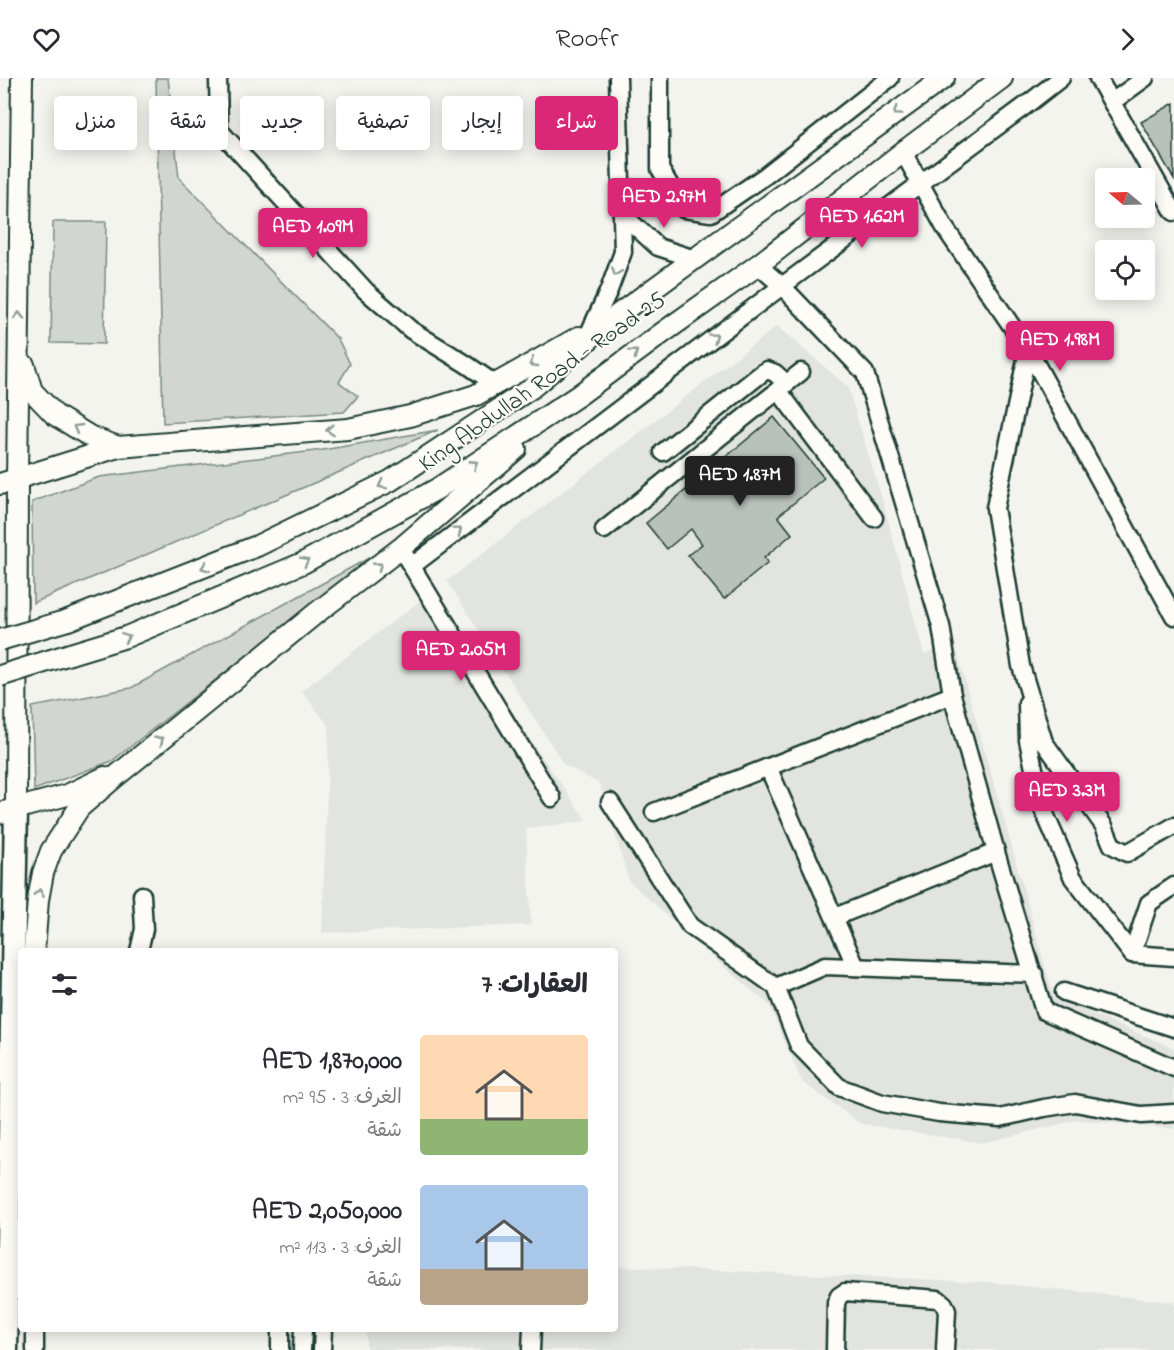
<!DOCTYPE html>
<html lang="ar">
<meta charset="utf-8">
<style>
body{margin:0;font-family:"Indie Flower","Playpen Sans Arabic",sans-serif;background:#f2f2f3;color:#2b2b33;direction:rtl;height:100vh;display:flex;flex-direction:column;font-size:22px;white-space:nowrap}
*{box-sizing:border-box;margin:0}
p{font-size:20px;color:#7c7c81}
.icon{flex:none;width:33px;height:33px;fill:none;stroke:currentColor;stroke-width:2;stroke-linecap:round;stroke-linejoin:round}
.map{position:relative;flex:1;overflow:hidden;direction:ltr}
.drawer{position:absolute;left:18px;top:870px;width:600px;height:384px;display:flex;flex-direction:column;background:#fff;border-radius:6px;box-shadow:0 3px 15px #0003;direction:rtl}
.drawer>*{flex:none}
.top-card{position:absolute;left:18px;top:18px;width:600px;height:54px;direction:rtl;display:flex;gap:12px}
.needle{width:39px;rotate:289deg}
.fabs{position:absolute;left:1095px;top:90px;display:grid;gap:12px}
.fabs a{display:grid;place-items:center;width:60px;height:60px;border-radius:6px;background:#fff;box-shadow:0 3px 15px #0003;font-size:30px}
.price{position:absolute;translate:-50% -51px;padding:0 14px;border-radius:6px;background:#db2777;color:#fff;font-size:20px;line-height:39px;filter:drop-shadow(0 2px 3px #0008)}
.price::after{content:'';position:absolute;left:50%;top:36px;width:18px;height:14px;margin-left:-9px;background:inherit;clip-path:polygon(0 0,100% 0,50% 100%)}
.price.active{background:#222;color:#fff}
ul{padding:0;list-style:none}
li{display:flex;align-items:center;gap:18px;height:150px;padding:0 30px}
li span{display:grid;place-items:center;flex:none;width:168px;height:120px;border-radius:6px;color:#555}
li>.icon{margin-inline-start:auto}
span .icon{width:72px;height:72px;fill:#fffc;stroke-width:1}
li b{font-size:26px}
h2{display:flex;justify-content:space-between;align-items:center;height:72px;padding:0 30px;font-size:26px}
.pill{padding:0 21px;border-radius:6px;background:#fff;box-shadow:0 3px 15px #0003;font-size:21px;line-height:54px}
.pill.active{background:#db2777;color:#fff}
header{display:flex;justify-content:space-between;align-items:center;height:78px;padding:0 30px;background:#fff;font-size:27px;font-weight:600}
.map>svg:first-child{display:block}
.built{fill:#e2e5df}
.green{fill:#d1d6d1;stroke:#788a82;stroke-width:1.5}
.building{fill:#b9c1bb;stroke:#1f3d34;stroke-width:1.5}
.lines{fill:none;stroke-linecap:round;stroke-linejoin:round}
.minor-casing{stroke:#1f3d34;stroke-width:21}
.major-casing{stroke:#1f3d34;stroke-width:24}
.highway-casing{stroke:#1f3d34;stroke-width:27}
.minor{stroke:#fdfcf7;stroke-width:16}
.major{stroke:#fdfcf7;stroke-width:20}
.highway{stroke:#fdfcf7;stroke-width:22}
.major-bridge-casing{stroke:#1f3d34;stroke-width:24;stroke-linecap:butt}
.major-bridge{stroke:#fdfcf7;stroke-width:20}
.oneway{stroke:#8e9c96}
.labels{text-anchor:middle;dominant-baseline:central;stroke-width:4.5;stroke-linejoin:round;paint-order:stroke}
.street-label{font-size:24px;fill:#1f3d34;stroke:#fdfcf7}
</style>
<header><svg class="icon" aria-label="forward" viewBox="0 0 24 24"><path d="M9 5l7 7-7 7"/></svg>Roofr<svg class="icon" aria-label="heart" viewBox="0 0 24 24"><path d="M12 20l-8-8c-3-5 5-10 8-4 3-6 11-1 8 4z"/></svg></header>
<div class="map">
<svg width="1174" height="1272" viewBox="0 0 1174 1272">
<rect width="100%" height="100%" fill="#f4f4ef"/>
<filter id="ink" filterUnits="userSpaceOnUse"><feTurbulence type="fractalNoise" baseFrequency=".0167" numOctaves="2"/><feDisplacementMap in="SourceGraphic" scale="12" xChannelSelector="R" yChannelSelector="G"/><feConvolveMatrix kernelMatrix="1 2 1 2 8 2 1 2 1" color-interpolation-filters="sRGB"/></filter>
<g filter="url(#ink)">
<g class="built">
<polygon points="777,248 848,309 885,431 924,576 955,567 1054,920 1174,970 1174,1051 1077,1042 983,1065 861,1046 802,1004 769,927 702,870 629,803 600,706 564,687 447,503"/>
<polygon points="429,516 587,743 526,751 531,847 322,855 329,648 301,613"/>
<polygon points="615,1188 987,1204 1174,1224 1174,1272 366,1272 366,1251 615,1251"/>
</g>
<g class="green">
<polygon points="156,0 168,0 179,100 338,261 350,286 339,304 358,318 344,334 163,345"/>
<polygon points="53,144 106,144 104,266 51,265"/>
<polygon points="438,352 33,525 32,424 99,399 323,372"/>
<polygon points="376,476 112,683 34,712 32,629 131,610"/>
</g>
<g class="building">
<polygon points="1174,25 1174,101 1141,44"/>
<polygon points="774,339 824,400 778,438 792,456 764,480 768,485 724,521 688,477 702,466 691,451 667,471 646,445"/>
</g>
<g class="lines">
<g class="minor-casing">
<g id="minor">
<polyline points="218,0 219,52 366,213 411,252 466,286 495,306"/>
<polyline points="660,0 660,91 684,131 711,135 765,98 890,0"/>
<polyline points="1098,0 1174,134"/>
<polyline points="1112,24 1145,0"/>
<polyline points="903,74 945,150 1030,275 1174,538"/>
<polyline points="623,137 658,169 695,181"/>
<polyline points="758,187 782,208 865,295 941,548 952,617 996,774 1044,933 1174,990"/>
<polyline points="590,253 609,212 623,174 618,0"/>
<polyline points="1028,272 995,430 1021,588 1044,664 1104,748 1112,767 1127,775 1174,748"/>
<polyline points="778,312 874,440"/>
<polyline points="663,374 762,295 767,292 775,295 786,305"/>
<polyline points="604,452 801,294"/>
<polyline points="406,479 552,720"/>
<polyline points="412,488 782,208 1029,25 1061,0"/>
<polyline points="1027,625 1028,662 1042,729 1073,800 1132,876 1174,879"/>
<polyline points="768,689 856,889"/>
<polyline points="610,724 690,848 776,909 799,968 839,1009 882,1025 939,1035 1000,1040 1044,1030 1075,1025 1141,1037 1174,1035"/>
<polyline points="654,734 952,617"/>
<polyline points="835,839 996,774"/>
<polyline points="139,873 144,851 142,817"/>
<polyline points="1132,876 1149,825 1174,808"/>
<polyline points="776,909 825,888 1034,896"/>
<polyline points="1064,914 1174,950"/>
<polyline points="35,1272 35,1251"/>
<polyline points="280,1272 280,1251"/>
<polyline points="302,1272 303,1251"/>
<polyline points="322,1272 323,1251"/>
<polyline points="531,1272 532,1251"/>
<polyline points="835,1272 836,1225 839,1218 845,1214 938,1221 944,1226 947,1233 945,1272"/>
</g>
</g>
<g class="major-casing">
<g id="major">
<polyline points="24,287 32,313 55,337 91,359 118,369 348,351 410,338 476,317 579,259"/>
<polyline points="0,406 118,369"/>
<polyline points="68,542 257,468 390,403 530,311 620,235 944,0"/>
<polyline points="70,576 126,559 303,485 437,411 579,317 661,256 758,187 903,74 1002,0"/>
<polyline points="16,731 17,401 22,0"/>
<polyline points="0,735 67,717 105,699"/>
<polyline points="34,873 38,822 43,795 51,773 79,730 115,699 315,536 401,470 516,371"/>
</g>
</g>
<g class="highway-casing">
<polyline id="highway" points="6,1272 16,731"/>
</g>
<use href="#minor" class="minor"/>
<use href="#major" class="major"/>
<use href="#highway" class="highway"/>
<g class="major-bridge-casing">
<g id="major-bridge">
<polyline points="0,562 68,542"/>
<polyline points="0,598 70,576"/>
</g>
</g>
<use href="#major-bridge" class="major-bridge"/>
</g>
<defs><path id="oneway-chevron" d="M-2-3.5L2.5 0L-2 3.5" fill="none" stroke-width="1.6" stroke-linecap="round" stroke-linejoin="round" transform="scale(1.5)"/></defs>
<g class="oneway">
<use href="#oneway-chevron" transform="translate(897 34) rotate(144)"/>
<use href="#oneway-chevron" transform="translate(616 194) rotate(110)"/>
<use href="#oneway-chevron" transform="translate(19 238) rotate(-89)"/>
<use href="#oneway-chevron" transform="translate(714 259) rotate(-37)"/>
<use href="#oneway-chevron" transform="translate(634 275) rotate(-37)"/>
<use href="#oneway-chevron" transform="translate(533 285) rotate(150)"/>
<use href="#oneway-chevron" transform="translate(77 350) rotate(-150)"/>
<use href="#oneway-chevron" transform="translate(330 352) rotate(175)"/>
<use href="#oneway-chevron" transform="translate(474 386) rotate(-33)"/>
<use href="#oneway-chevron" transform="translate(382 407) rotate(153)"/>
<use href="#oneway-chevron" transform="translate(458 453) rotate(-37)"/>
<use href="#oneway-chevron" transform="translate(305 483) rotate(-27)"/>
<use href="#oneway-chevron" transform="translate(378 488) rotate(-38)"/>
<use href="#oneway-chevron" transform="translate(205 489) rotate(159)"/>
<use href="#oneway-chevron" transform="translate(126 559) rotate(-20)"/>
<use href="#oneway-chevron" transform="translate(160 662) rotate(-39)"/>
<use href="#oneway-chevron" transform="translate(39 815) rotate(-80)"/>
</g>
</g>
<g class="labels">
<g class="street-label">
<text transform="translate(543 305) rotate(-35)">King Abdullah Road - Road 25</text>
</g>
</g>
</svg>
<div class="fabs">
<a><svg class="needle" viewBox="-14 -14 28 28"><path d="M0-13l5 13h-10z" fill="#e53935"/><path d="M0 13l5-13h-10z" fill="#7c7c81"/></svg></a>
<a><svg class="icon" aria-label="locate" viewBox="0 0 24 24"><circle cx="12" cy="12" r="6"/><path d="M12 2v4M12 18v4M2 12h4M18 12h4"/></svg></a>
</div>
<b class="price" style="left:664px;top:151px">AED 2.97M</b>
<b class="price" style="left:862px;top:171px">AED 1.62M</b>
<b class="price" style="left:313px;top:181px">AED 1.09M</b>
<b class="price" style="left:1060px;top:294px">AED 1.98M</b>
<b class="price active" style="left:740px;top:429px">AED 1.87M</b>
<b class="price" style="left:461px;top:604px">AED 2.05M</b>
<b class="price" style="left:1067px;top:745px">AED 3.3M</b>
<div class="top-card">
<a class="pill active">شراء</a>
<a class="pill">إيجار</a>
<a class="pill">تصفية</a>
<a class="pill">جديد</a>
<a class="pill">شقة</a>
<a class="pill">منزل</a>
</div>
<section class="drawer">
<h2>العقارات: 7<svg class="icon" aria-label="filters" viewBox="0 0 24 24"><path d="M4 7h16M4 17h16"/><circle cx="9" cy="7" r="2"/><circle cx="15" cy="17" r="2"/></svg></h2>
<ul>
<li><span style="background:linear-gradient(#ffd9b3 70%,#8fb573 0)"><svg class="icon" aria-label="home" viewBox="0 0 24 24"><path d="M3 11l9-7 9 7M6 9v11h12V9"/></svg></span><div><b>AED 1,870,000</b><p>الغرف: 3 · 95 m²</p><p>شقة</p></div></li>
<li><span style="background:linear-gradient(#a9c7e8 70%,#b9a48a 0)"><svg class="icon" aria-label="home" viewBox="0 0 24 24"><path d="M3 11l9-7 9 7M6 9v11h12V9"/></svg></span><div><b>AED 2,050,000</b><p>الغرف: 3 · 113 m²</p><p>شقة</p></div></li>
</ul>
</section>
</div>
